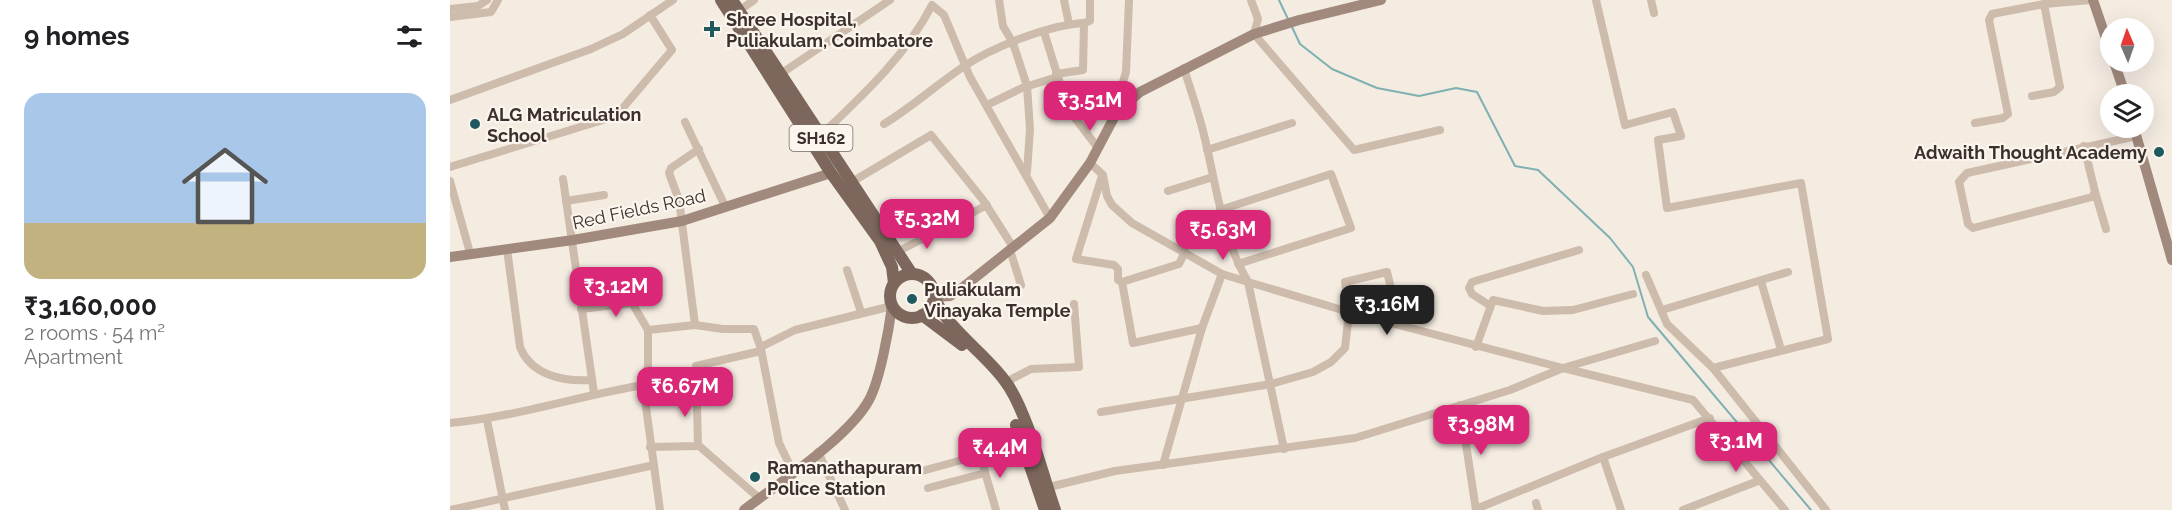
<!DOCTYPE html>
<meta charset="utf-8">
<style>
body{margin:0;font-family:Raleway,sans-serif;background:#f2f2f2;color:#202124;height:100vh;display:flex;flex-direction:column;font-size:22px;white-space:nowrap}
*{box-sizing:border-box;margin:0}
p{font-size:20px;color:#757577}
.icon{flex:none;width:33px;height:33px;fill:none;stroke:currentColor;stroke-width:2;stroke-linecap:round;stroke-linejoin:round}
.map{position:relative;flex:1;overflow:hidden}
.panel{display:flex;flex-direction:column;background:#fff;width:450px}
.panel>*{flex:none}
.needle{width:39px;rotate:358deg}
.buttons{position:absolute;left:1650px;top:18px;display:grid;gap:12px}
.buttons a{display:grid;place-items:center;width:54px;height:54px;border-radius:50%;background:#fff;box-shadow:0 6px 24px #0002;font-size:30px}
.price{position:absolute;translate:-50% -51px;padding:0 14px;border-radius:12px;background:#db2777;color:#fff;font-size:20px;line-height:39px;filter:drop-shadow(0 2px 3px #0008)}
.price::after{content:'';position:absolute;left:50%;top:36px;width:18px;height:14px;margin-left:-9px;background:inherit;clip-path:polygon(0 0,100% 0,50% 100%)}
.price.active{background:#222;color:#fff}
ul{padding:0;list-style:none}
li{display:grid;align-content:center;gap:12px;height:318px;padding:0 24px}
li+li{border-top:2px solid #e0e0e0}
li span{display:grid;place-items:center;height:186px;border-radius:18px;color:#555}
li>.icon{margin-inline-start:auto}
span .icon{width:108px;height:108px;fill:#fffc;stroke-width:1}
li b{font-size:26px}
h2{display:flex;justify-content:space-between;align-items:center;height:72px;padding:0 24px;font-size:26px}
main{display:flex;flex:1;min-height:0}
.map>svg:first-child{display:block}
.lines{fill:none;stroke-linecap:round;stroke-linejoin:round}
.stream{stroke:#7fb0b2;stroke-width:2}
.street{stroke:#cdbbac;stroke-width:8}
.secondary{stroke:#a18a7d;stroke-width:10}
.primary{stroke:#7d675c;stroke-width:12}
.poi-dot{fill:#1f5a5e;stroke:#fbf5ee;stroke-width:2}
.labels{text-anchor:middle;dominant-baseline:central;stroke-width:4.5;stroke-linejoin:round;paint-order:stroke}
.shield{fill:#fbf5ee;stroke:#756b66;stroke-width:1.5}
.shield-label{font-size:16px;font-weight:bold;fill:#3b302b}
.poi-label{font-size:18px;font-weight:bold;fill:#3b302b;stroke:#fbf5ee;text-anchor:start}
.street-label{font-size:18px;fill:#3b302b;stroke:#fbf5ee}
</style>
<main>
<section class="panel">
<h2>9 homes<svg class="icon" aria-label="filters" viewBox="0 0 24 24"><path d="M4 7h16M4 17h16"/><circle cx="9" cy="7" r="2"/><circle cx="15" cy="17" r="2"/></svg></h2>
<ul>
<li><span style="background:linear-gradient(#a9c7e8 70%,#c2b280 0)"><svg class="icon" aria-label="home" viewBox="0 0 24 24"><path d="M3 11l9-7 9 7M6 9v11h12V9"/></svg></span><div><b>₹3,160,000</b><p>2 rooms · 54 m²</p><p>Apartment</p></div></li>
</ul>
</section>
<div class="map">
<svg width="1722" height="510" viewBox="0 0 1722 510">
<rect width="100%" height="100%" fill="#f4ebe1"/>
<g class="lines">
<g class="stream">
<polyline points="829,0 838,19"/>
<polyline points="842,27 850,44 882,69 927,88 969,96 1006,88 1027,92 1065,166 1088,170 1160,238 1183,267 1198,317 1361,510"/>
</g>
<g class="street">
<polyline points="549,0 553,26 563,43 577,86 580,129 577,172"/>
<polyline points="614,0 619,24"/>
<polyline points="801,0 808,19 804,34 904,150 990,130"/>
<polyline points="1146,0 1175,125 1223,112 1231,136 1208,140 1217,208 1351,183 1378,339 1263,368"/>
<polyline points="1201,0 1204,13"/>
<polyline points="0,9 28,6 37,0"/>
<polyline points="286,13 304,0"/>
<polyline points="0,17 41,12 48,0"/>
<polyline points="634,23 640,21 640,0"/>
<polyline points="594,32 618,109 648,148"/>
<path d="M734,68C740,89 748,110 753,131C766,182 771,236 798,282L834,449"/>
<polyline points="329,75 440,0"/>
<polyline points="1582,96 1604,92 1610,87 1594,4"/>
<polyline points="0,100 141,49 173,34 223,0"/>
<polyline points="537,105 572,88 607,77"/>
<polyline points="667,112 666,105 676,72 679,0"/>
<polyline points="235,122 275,206"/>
<polyline points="1525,123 1553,118 1558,114 1539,20 1542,14 1594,4 1641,0"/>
<path d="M434,124C462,107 486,85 513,67C542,47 599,25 634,23L633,70L606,74"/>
<path d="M370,136C411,97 456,56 482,5L494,15L520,77L600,218"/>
<polyline points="1634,146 1645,192 1642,197 1523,228 1518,224 1509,182 1517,173 1687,136"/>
<polyline points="757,150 842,123"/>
<polyline points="640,163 653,175 657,196 662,205 682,223 772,274 798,282 899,312 1113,368 1205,341"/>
<polyline points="0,167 166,116 222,50 200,15"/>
<polyline points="652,176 626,259 664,265 668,269 668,280 672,282"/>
<polyline points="113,179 144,393"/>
<polyline points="0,181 20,253"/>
<polyline points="400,183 481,135 533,200 563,247"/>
<polyline points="718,191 763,177"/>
<polyline points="1645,192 1656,229"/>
<polyline points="116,201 154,195"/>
<polyline points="770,210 881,174 901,228 788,264"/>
<path d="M57,249L70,347C81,375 113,382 142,380"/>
<polyline points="560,250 571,285"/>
<polyline points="447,252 537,205"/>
<polyline points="735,252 729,264 672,282 683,343 752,328"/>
<polyline points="397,270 411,312"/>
<polyline points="1196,275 1217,324 1263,368 1376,510"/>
<polyline points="1311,281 1331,350"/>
<polyline points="1039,305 1022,294 1019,288 1022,282 1129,250"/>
<polyline points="131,309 182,303 198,330"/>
<polyline points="1212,310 1338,272"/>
<polyline points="245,325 229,200 219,173 221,168 249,149"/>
<polyline points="311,347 345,330 442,306"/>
<polyline points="1026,347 1043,300 1093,311 1123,310 1183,294"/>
<polyline points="556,382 581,369 629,367 624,304"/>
<polyline points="1010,405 1026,510"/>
<polyline points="651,412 821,384 863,372 881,362 895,348 899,312 895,282 937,272 940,284"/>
<polyline points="37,420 55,510"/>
<path d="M0,423C65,417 128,396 193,385"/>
<polyline points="248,445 309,498"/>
<polyline points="200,447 248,446 246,366 311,351"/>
<polyline points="368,452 395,510"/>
<polyline points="1153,457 1171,510"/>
<polyline points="713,465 752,328 772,274"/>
<polyline points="472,471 530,455 546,510"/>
<polyline points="478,488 535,473"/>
<polyline points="595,488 665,471 905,438 1060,390 1113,368 1243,400 1335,510"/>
<polyline points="1086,503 1088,510"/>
<polyline points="1026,509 1153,457 1260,418"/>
<polyline points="0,510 204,465"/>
<polyline points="210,510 193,385 198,366 198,330 245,325 273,329 304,329 311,349 329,443 343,472"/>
<polyline points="1233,510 1308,481"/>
</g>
<g class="secondary">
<polyline points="1643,0 1660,50"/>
<polyline points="1664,62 1675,94"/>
<polyline points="1684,128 1722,260"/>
<polyline points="0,257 123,240 232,221 381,173"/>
<polyline points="484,297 500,296 512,288 600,218 640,163 667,112 690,92 804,34 849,20 931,0"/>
<path d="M294,510C329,483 399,437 419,400C430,380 439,329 442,306"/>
</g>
<g class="primary">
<polyline points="271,0 381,173 430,241 442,267 444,283"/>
<polyline points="282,0 462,274"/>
<circle cx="462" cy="296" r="22"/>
<path d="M484,297C499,331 533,351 555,381C576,408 593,476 605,510"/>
<polyline points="472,315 512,345"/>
<polyline points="566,425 595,510"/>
</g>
</g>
<g class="poi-dot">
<path d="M259 20h6v6h6v6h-6v6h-6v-6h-6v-6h6z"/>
<circle cx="25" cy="124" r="6"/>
<circle cx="1709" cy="152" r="6"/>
<circle cx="462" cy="299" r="6"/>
<circle cx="305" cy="477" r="6"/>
</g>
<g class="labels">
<rect class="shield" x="339.5" y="125" width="63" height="26" rx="4.5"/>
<g class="shield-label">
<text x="371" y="138">SH162</text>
</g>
<g class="poi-label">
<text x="276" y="19">Shree Hospital,<tspan x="276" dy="21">Puliakulam, Coimbatore</tspan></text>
<text x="37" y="114">ALG Matriculation<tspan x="37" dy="21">School</tspan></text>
<text x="1697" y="152" text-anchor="end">Adwaith Thought Academy</text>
<text x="474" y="289">Puliakulam<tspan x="474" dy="21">Vinayaka Temple</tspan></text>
<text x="317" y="467">Ramanathapuram<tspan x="317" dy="21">Police Station</tspan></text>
</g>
<g class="street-label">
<text transform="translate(189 209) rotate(-12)">Red Fields Road</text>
</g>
</g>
</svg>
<div class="buttons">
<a><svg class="needle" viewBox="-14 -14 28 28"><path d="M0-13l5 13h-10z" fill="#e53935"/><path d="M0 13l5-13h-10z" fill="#757577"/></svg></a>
<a><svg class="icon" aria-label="layers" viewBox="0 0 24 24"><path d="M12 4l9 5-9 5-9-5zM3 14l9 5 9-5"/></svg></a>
</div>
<b class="price" style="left:640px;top:132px">₹3.51M</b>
<b class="price" style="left:477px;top:250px">₹5.32M</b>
<b class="price" style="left:773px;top:261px">₹5.63M</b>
<b class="price" style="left:166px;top:318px">₹3.12M</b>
<b class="price active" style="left:937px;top:336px">₹3.16M</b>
<b class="price" style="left:235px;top:418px">₹6.67M</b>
<b class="price" style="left:1031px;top:456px">₹3.98M</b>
<b class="price" style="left:1286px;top:473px">₹3.1M</b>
<b class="price" style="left:550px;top:479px">₹4.4M</b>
</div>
</main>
